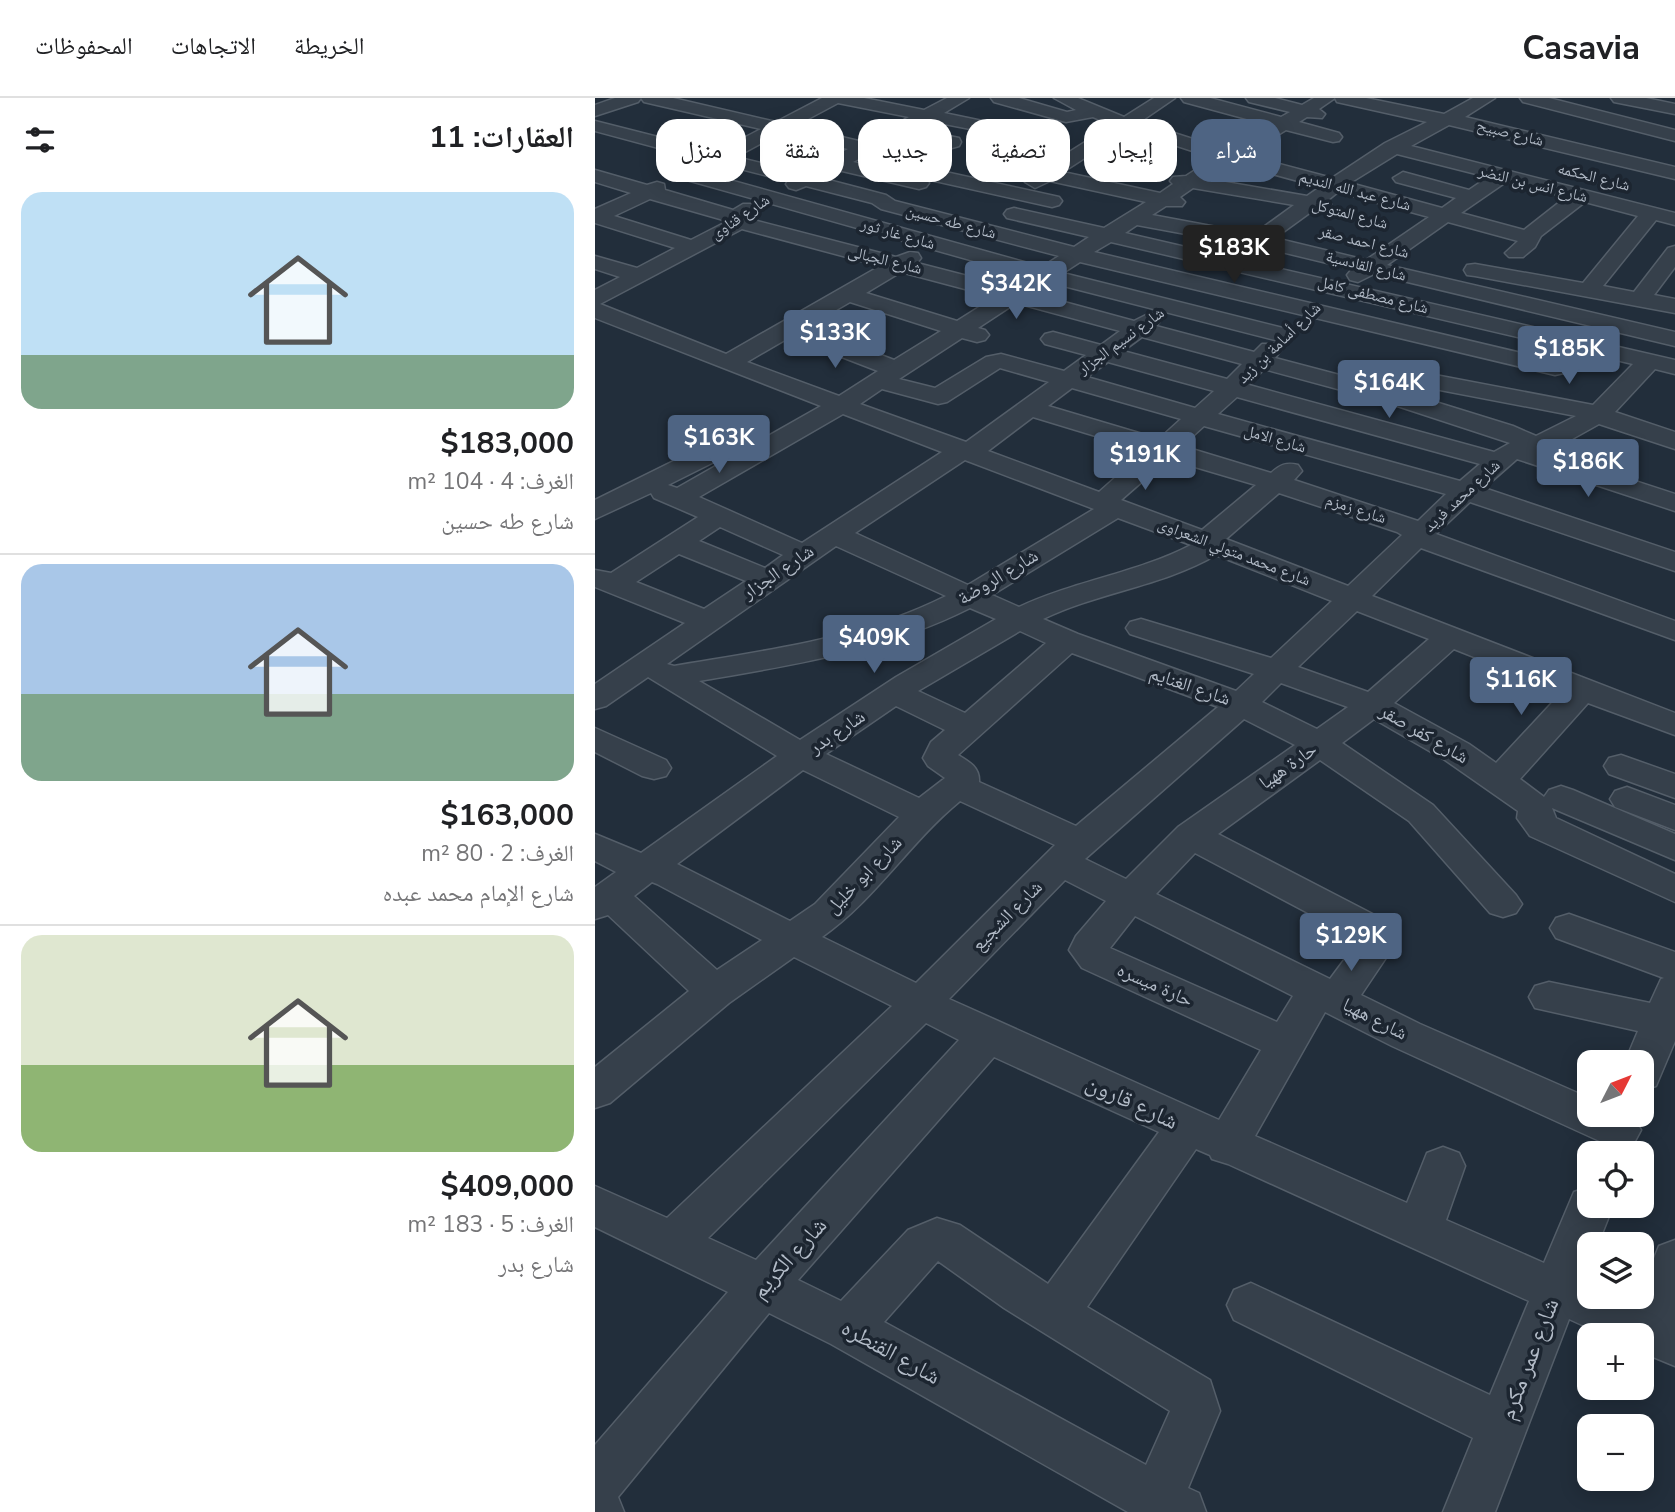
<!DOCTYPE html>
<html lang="ar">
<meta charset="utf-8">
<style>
body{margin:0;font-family:"Nunito Sans","Noto Naskh Arabic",sans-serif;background:#f2f2f2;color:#202124;direction:rtl;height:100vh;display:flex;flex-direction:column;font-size:26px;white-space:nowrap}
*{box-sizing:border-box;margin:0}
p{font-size:23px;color:#757577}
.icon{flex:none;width:38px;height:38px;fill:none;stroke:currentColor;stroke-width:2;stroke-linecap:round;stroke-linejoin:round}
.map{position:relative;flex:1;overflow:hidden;direction:ltr}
.sheet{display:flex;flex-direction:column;background:#fff;width:595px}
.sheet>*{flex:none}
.guide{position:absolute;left:21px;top:21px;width:665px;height:63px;direction:rtl;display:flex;gap:14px}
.needle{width:46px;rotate:48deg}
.fabs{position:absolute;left:982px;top:952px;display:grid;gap:14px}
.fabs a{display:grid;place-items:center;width:77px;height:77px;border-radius:14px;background:#fff;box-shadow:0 4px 18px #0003;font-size:35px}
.price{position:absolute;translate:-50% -60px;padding:0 16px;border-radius:7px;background:#4e6483;color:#fff;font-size:23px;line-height:46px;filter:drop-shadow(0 2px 4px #0008)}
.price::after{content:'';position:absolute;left:50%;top:42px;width:21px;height:16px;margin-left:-10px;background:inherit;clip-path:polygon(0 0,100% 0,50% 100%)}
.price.selected{background:#222;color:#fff}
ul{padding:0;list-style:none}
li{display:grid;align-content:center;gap:14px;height:371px;padding:0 21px}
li+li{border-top:2px solid #e0e0e0}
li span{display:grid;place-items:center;height:217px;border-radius:21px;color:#555}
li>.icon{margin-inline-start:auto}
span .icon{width:126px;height:126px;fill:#fffc;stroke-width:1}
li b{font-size:30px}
h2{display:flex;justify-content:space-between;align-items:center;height:84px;padding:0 21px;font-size:30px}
.chip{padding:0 24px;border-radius:21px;background:#fff;box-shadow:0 4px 18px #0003;font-size:24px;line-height:63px}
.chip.selected{background:#4e6483;color:#fff}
header{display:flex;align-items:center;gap:42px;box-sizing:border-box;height:98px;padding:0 35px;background:#fff;border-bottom:2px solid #e0e0e0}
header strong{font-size:33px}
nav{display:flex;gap:38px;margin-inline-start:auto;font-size:24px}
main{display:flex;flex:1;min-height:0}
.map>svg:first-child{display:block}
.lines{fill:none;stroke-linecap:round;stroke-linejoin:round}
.minor-casing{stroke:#545e69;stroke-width:3}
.minor{fill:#36404b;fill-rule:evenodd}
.labels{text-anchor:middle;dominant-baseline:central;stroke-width:7;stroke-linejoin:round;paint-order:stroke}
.far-street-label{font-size:16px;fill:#b2bbc7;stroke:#1c2530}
.street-label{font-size:19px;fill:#b2bbc7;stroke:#1c2530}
.near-street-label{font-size:23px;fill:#b2bbc7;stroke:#1c2530}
</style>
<header>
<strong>Casavia</strong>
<nav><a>الخريطة</a><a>الاتجاهات</a><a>المحفوظات</a></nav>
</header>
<main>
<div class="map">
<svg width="1080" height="1414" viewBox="0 0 1080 1414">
<rect width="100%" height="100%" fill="#222e3b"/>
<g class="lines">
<g class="minor-casing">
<g id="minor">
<polygon points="20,0 46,0 43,4 0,18 0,7"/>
<path d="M46,0H78L181,24L227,0H269L329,12L352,0H374L349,15L397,25L400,29L397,33L391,34L334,23L320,31L364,40L366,44L364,48L357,50L305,39L287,48L289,52L287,56H273L258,64L330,81L327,77L330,73L337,71L464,99L467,103L464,107L457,109L331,81L334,85L331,89L324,91L243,72L226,80L291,97L300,103L479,149L494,139L412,120L409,116L412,112L419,110L509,130L551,104L455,83L440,90L430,84L435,79L410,73L407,69L417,63L449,70L517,27L498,19L471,24L399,4L396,0H424L472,14L481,12L459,0H483L529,19L559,0H580L545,24L632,52L674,27L589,4L586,0H615L686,19L695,14L654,4L651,0H680L707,7L719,0H771L849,16L878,0H900L870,19L1080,69V81L854,27L816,48L1080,115V127L1061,122L1008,188L1039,194L1073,150L1080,148V169L1059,197L1080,201V215L880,178L872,177L869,172L872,167L880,166L988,185L1043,118L990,104L946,138L940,149L928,159H914L910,155L923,143L853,124L792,167L1080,234V248L779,176L763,184L755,182L752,177L757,171L674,151L666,150L651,157L644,155L640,151L645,146L542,127L530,135L1080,262V276L1060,271L1020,314L1080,334V351L1004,326L970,345L948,353L1080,396V413L922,361L889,390L1080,454V473L875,404L841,436L1080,523V542L826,450L777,498L1080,615V637L993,605L925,681L949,699L954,692L966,688L978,692L1080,736V762L957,710L961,720L1080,776V804L935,738L922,720L923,713L850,662L779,621L747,645L838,707L921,797L927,806L921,815L908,819L895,815L814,723L725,662L623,736L793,824L803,842L766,897L825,926L994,1000V1017C1016,1017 1034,1010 1046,1032L1039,1045L1024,1050L1009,1045L797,948L730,914L660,1038L812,1105L832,1055L848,1049L864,1055L870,1068L851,1122L949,1165L979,1094L994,1089V1108H1018L1003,1146H994V1169L989,1183L994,1185V1199H1026L1041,1206L1046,1199V1192L1064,1148L1080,1142V1268L1046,1254V1237H1009L974,1221L900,1414H848L878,1340L639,1222L632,1207L639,1192L656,1185L895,1297L934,1203L633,1066L617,1061L615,1057L601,1051L492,1209L615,1282L625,1313L593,1390L604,1395L611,1414H533L236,1246L174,1215L23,1399L29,1414H0V1347L133,1194L0,1129V1088L72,1120L297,908L199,859L134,905L15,1005L0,1010V969L94,893L13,817L0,821V789L21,774L0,763V736L46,755L182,658L53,579L11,608L0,611V586L90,525L0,489V472L16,475L103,419L59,400L56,395L0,421V402L119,343L128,341L137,343L141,349L137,355L73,387L82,390L226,308L0,220V192L25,179L0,171V158L42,170L80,150L0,125V111L36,95L0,84V72L52,87L62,84L69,86L70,92L138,112L148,106H162L165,110L154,119L162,123L301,159L315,154L323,155L326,160L322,165L415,189L432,178L74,77L71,73L81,67L88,69L447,169L464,158L286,111L277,105L211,88L201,92L194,90L191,86L193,83L126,66L116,70L109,68L108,62L0,33V23L122,54L166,31L49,4ZM740,0L742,4L832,24L790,45L737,80L650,57L691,32L738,44L744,43L747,39L744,35L704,24L712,19L727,20L730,16L724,11ZM243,5L314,19L300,27H288L285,31L287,34L268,44L200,28ZM533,32L619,60L591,78L578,79L575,83L578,86L565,95L468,74ZM185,35L253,51L207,75L141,59ZM802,56L893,79L874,92L808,74L798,80L801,84L861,100L847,110L755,85ZM637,65L725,89L712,98L613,81ZM911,84L971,99L929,132L866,115ZM598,90L699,107L659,136L557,117L571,108H587L590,104L585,99ZM743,94L834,119L771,162L680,140L720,111L733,110L736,106L733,102ZM55,101L125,121L131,124L96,142L19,118ZM147,131L285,168L131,256L5,206ZM516,144L1038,266L998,307L777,265L768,267L765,272L768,277L777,279L981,318L941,338L918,328L805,293L680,260L687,251L683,246H667L659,254L561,228L566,222L563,217L555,215L539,223L436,195L453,184L688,244L696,242L700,237L696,232L468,175L485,164L960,277L969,275L972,270L969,265L960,263L499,154ZM306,174L400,199L362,223L271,195ZM255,204L346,233L299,262L212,229ZM421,205L525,233L506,247L458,234L450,236L446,241L450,246L491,257L469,273L406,256L391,259L340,290L304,281L367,240L382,244L390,242L394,237L390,232L383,230ZM195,239L283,273L244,298L152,264ZM547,239L647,266L632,281L528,253ZM513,264L619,293L600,310L492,279ZM405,270L454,284L371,344L265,306L287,291L343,306L352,304ZM669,271L787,303L915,345L899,354L654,287ZM477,290L586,321L564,341L453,308ZM642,299L885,366L865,383L623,316ZM248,316L347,354L207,445L104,399ZM438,319L550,353L504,394L393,353ZM609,328L851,396L823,423L699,382L707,373L703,367C691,364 685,367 676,375L587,348ZM573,361L661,387L607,432L526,402ZM370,362L499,411L373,487L260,435ZM684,395L802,434L807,437L753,488L631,441ZM523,420L596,447C542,475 479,483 424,509L397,497ZM125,429L188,457L170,470L104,443ZM241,448L351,498C266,541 172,552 79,568L72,566ZM84,456L151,483L109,511L41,484ZM621,457L737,503L676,560L546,521L535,524L531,530L535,536L659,576L641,593L483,536L448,521C504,494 568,488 621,457ZM375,510L401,521L301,579L205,642L104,583C197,567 290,553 375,510ZM762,513L834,541L773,594L703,569ZM425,533L451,545L370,615L323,593ZM859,551L967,594L901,665L874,646L799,605ZM477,555L623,609L481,728L384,684C385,670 375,664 363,657ZM686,585L753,609L722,631L667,604ZM301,608L350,632L336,644L328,660L333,668L350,680L324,700L231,656ZM649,621L700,647L583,729L531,781L490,761ZM208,672L304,719L220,806L195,823L82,766ZM365,703L460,747L321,885L227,839C280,802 315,744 365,703ZM600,755L764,842L735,881L561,796ZM470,782L511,803L481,838L474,852L487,870L666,952L624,1022L354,901ZM57,784L62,786L167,842L122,872L39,798ZM540,818L698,898L682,924L515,850ZM331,925L364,942L161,1162L113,1140ZM399,959L564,1034L453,1186L365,1127L342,1120L313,1132L246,1203L203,1182ZM343,1163L409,1210L575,1313L551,1367L289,1224Z"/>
<polygon points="925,0 954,0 1080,32 1080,43 928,4"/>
<polygon points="1016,0 1051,0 1080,6 1080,16 1019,4"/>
<polygon points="0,630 71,662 76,670 71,678 59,681 47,678 0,654"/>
<polygon points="1026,657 1080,676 1080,700 1014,676 1009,668 1014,660"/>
<polygon points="1032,689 1080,707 1080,732 1020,709 1015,701 1020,693"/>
<polygon points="974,816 1080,854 1080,943 1061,988 1046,992 1046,964 1030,964 1043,933 940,910 934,899 940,888 954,884 1055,905 1066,881 1069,880 961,840 955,830 961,820"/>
</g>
</g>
<use href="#minor" class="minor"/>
</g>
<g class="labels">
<g class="far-street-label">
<text transform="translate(915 35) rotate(14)">شارع صبيح</text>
<text transform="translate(999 79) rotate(14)">شارع الحكمه</text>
<text transform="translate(938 86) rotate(14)">شارع انس بن النضر</text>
<text transform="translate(760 93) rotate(15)">شارع عبد الله النديم</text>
<text transform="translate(755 116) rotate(15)">شارع المتوكل</text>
<text transform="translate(145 119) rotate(-34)">شارع قناوى</text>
<text transform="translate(356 124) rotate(15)">شارع طه حسين</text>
<text transform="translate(303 136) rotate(16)">شارع غار ثور</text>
<text transform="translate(769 144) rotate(14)">شارع احمد صقر</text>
<text transform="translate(290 162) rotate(14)">شارع الجبالى</text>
<text transform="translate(771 168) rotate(14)">شارع القادسية</text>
<text transform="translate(778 197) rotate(14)">شارع مصطفى كامل</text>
<text transform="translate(526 243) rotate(-36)">شارع نسيم الجزار</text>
<text transform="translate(684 245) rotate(-44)">شارع أسامة بن زيد</text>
<text transform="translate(680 341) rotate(16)">شارع الامل</text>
<text transform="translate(867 398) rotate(-43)">شارع محمد فريد</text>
<text transform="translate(761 411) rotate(18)">شارع زمزم</text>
<text transform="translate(639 454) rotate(21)">شارع محمد متولي الشعراوى</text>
</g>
<g class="street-label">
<text transform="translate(183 474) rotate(-34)">شارع الجزار</text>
<text transform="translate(403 479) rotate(-31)">شارع الروضة</text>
<text transform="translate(595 588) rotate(19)">شارع الغنايم</text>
<text transform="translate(242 634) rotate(-34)">شارع بدر</text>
<text transform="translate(829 636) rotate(30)">شارع كفر صقر</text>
<text transform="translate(693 668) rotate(-35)">حارة ههيا</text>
<text transform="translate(269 777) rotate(-46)">شارع ابو خليل</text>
<text transform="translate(412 818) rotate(-45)">شارع الشجيع</text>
<text transform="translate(560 887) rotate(24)">حارة ميسره</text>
<text transform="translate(780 921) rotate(27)">شارع ههيا</text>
</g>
<g class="near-street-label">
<text transform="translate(537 1004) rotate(25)">شارع قارون</text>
<text transform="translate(194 1160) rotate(-48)">شارع الكريم</text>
<text transform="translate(296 1254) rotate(29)">شارع القنطره</text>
<text transform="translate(934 1261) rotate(-69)">شارع عمر مكرم</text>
</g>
</g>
</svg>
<div class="fabs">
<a><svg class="needle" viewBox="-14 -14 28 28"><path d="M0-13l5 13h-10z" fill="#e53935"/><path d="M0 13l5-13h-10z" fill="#757577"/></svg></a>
<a><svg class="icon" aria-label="locate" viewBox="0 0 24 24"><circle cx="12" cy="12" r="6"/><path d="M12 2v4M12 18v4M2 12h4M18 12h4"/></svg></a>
<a><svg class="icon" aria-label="layers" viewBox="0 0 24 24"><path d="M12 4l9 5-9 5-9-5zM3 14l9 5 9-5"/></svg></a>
<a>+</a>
<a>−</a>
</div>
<b class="price selected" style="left:639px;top:187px">$183K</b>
<b class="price" style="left:421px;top:223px">$342K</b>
<b class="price" style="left:240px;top:272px">$133K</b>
<b class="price" style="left:974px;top:288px">$185K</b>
<b class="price" style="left:794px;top:322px">$164K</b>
<b class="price" style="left:124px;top:377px">$163K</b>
<b class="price" style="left:550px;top:394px">$191K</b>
<b class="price" style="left:993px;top:401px">$186K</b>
<b class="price" style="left:279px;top:577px">$409K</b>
<b class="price" style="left:926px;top:619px">$116K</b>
<b class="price" style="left:756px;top:875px">$129K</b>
<div class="guide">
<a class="chip selected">شراء</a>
<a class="chip">إيجار</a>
<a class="chip">تصفية</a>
<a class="chip">جديد</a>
<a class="chip">شقة</a>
<a class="chip">منزل</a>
</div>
</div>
<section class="sheet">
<h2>العقارات: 11<svg class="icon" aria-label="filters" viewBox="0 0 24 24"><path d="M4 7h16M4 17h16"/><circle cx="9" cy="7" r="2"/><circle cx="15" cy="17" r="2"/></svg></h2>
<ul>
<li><span style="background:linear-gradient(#bfe0f5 75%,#7fa58c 0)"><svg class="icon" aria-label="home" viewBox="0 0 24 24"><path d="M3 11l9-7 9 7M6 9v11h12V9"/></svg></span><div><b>$183,000</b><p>الغرف: 4 · 104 m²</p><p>شارع طه حسين</p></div></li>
<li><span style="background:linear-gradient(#a9c7e8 60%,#7fa58c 0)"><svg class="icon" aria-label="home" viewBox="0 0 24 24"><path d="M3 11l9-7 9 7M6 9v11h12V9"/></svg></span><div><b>$163,000</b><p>الغرف: 2 · 80 m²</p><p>شارع الإمام محمد عبده</p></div></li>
<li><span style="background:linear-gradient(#dfe7d0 60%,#8fb573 0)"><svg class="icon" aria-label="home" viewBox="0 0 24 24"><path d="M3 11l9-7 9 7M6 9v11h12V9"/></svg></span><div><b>$409,000</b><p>الغرف: 5 · 183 m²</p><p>شارع بدر</p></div></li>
</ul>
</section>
</main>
